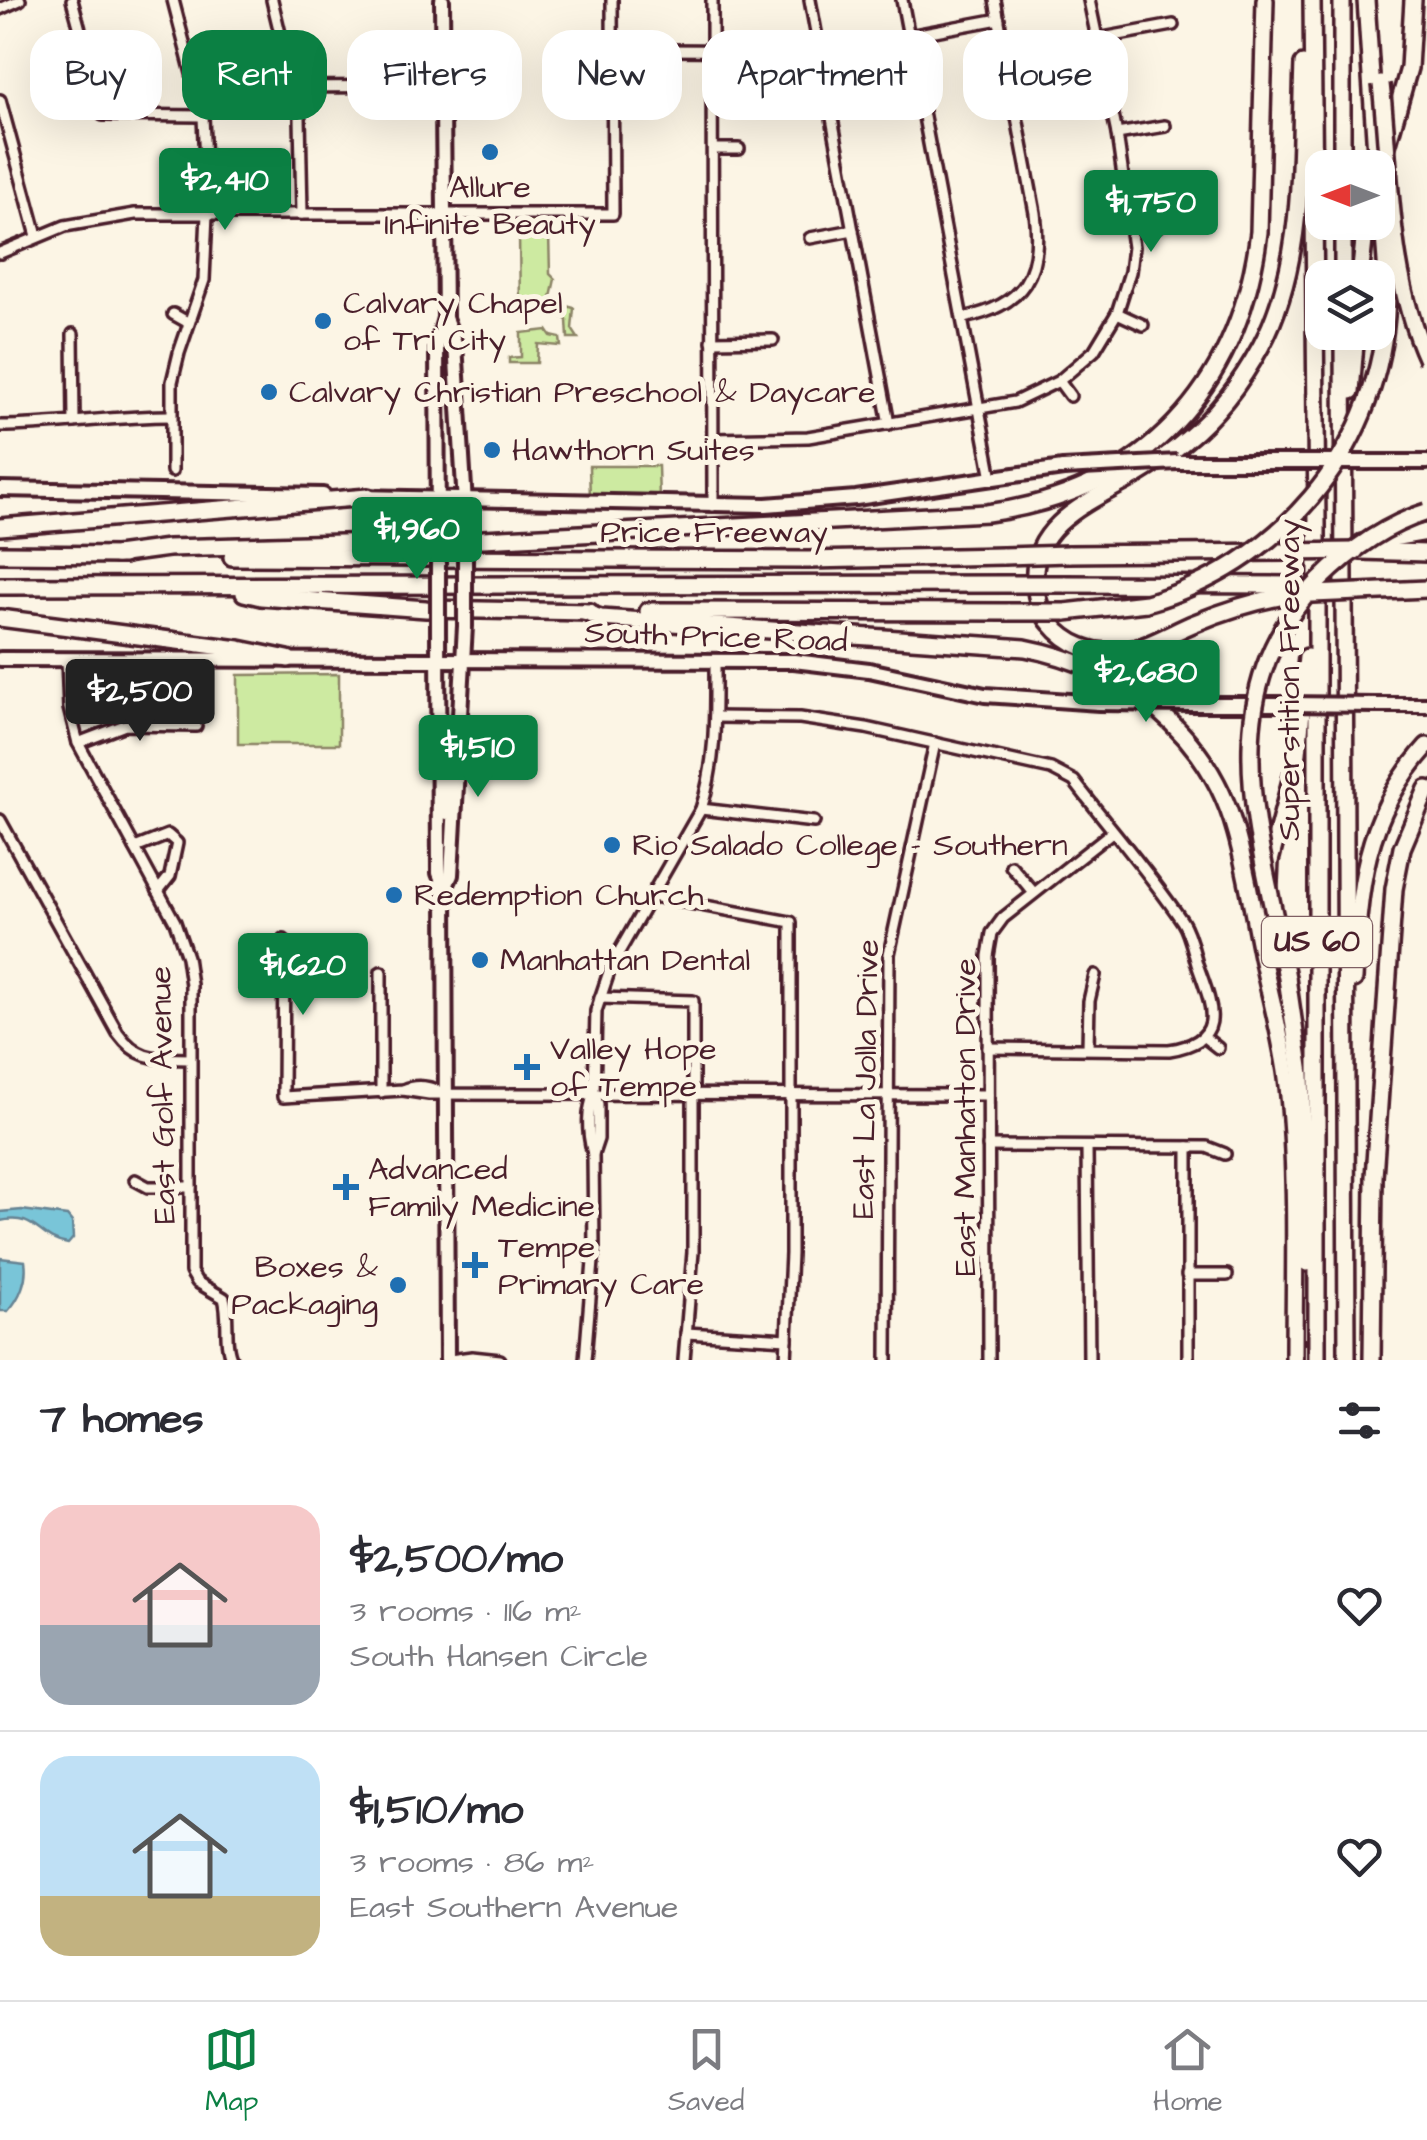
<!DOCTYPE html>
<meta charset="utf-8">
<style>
body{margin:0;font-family:"Architects Daughter",sans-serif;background:#f2f2f3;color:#2b2b33;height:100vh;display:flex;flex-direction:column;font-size:38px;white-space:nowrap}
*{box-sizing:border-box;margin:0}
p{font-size:32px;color:#7c7c81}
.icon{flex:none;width:55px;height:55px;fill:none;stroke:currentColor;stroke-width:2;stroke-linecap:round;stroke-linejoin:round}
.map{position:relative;height:1360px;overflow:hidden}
.sheet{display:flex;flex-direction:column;background:#fff;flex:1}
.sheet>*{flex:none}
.banner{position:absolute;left:30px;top:30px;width:1368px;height:90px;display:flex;gap:20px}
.needle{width:65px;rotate:270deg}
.controls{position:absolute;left:1305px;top:150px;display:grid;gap:20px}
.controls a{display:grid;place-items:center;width:90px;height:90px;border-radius:20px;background:#fff;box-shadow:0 10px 40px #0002;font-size:50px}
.price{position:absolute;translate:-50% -85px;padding:0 22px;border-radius:10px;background:#0b8043;color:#fff;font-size:32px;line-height:65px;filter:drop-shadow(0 2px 5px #0008)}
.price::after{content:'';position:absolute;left:50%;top:60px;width:30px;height:22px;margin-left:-15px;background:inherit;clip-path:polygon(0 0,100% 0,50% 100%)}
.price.active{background:#222;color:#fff}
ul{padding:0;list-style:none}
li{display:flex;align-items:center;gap:30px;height:250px;padding:0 40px}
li+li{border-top:2px solid #e1e1e2}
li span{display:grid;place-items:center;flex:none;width:280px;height:200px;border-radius:30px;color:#555}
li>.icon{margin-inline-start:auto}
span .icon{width:120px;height:120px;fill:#fffc;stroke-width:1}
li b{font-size:42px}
h2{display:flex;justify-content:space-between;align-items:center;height:120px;padding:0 40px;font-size:42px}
.chip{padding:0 35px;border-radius:30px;background:#fff;box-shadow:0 10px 40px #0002;font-size:35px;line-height:90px}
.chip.active{background:#0b8043;color:#fff}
.menu{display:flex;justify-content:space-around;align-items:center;height:140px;border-top:2px solid #e1e1e2;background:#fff;font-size:28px;color:#7c7c81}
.menu a{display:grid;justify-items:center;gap:5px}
.menu .active{color:#0b8043}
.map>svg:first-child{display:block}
.green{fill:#cdeaa1;stroke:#8c8466;stroke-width:2.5}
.water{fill:#79c5d8;stroke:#668393;stroke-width:2.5}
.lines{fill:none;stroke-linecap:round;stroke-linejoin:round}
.minor-casing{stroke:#4a1f2b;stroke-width:16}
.secondary-casing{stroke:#4a1f2b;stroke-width:20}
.motorway-casing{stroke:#4a1f2b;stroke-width:22}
.minor{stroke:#fcf5e5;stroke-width:9}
.secondary{stroke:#fcf5e5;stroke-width:12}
.motorway{stroke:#fcf5e5;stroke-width:15}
.secondary-bridge-casing{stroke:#4a1f2b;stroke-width:20;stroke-linecap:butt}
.motorway-bridge-casing{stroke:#4a1f2b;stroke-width:22;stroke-linecap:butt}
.secondary-bridge{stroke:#fcf5e5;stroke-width:12}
.motorway-bridge{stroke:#fcf5e5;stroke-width:15}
.poi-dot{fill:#1f6fb2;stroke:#fcf5e5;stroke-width:4}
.labels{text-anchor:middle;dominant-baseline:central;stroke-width:10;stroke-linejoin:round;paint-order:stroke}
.shield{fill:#fcf5e5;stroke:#7f5f63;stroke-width:2.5}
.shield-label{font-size:30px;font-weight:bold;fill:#4a1f2b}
.poi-label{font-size:32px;fill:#4a1f2b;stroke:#fcf5e5;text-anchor:start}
.street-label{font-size:32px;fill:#4a1f2b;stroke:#fcf5e5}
</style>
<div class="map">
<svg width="1427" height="1360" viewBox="0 0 1427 1360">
<rect width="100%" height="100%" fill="#fcf5e5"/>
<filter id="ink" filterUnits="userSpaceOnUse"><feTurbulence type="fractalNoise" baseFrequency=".01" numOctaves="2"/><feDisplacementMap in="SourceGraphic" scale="20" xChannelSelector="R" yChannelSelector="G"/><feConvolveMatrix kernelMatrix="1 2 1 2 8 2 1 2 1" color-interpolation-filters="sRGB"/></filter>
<g filter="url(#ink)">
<g class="green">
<polygon points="495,222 545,222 549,234 550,274 555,279 550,302 574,308 572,329 578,338 568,338 567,320 547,307 520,308 519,234 495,233"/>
<polygon points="547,330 551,336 560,338 561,346 538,344 537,363 509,363 509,358 521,357 521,333"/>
<polygon points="589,466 658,466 659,499 590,498"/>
<polygon points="339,674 339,744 238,744 238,675"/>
</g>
<g class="water">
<path d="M22,1210L67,1216L72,1222L73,1238L68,1244C36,1239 38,1213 0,1221V1212Z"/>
<path d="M0,1258L25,1261C28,1279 20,1298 8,1311H0Z"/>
</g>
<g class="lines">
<g class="minor-casing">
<g id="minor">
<polyline points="72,0 103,115 203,116"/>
<polyline points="272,0 300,117 302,214"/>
<polyline points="712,0 713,506"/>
<polyline points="810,0 889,424"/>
<polyline points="902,0 992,478"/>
<polyline points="0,9 20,0"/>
<polyline points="908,36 999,19"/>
<polyline points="1097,39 1173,25"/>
<polyline points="664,50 818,51"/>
<polyline points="294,87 443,86"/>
<polyline points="0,100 37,236"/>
<polyline points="1013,101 1105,83"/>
<polyline points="829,109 919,90"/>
<polyline points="1117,134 1165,126"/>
<polyline points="713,149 739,149"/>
<polyline points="1132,228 1158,226"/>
<polyline points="810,238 853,230"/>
<polyline points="0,253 65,226 135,214 613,214 612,0"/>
<polyline points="1117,313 1143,325"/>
<polyline points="173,314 189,323"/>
<path d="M963,318C1024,306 1043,273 1035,213L995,0"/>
<polyline points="73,334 74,422"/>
<polyline points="712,341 773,340"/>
<polyline points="1059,381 1070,396"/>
<path d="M0,426C57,426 113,416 171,416"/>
<polyline points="713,439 808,437 1015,402 1059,381 1094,351 1117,313 1130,272 1133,247 1117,134 1089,0"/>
<polyline points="172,471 172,382 179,353 204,280 207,214 203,116 173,0"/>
<path d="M67,660L69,708L78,743L175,922L187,957L191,985V1272L197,1282L224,1298C230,1318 223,1343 232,1360"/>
<path d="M715,717L800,718L866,728L1051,769L1074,781C1109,827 1149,872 1182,921C1190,933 1193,950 1197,964C1212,1006 1229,1041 1169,1050L988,1048"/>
<polyline points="78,743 125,725 196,726"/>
<polyline points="701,809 814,822"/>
<path d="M0,820L118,1033C139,1062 157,1058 190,1059"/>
<polyline points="135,848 168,835 177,843 170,876 158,891"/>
<polyline points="1011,866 1034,893"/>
<polyline points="652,896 791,922 791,1254 786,1360"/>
<path d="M284,940L283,1097L403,1090C416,1084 428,1086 441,1092"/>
<polyline points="381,972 381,1092"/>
<polyline points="600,998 693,1001 693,1252 684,1360"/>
<polyline points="1204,1037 1218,1048"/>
<polyline points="1088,1048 1089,1001 1095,975"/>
<polyline points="403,1090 429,1094 988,1095"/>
<polyline points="988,1146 1207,1147 1225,1154"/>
<polyline points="1087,1147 1089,1360"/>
<path d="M593,1154C588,1135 586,1113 594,1094"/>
<polyline points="135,1180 148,1187 191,1187"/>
<polyline points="1187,1275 1227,1275"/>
<polyline points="686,1333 787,1339"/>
<polyline points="450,1360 472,1357 500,1360"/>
<path d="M585,1360L594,1249L593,1154L598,1139V1104L594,1094L596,1011L611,966L701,809C717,760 715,711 715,660"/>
<polyline points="887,1360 889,954 935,743"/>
<polyline points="989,1360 988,956 992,933 1003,918 1112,832"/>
<polyline points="1188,1360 1188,1147"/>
</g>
</g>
<g class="secondary-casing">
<g id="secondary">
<polyline points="445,318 455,344 465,504"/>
<polyline points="1178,462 1281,462"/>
<polyline points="1377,462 1427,462"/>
<polyline points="0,489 323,495"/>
<polyline points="358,497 766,505 856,498 1063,468"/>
<polyline points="438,532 437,347 445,318 442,0"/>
<polyline points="438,631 439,873 445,888"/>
<polyline points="0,659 794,661 869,670 985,695 1099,703"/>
<polyline points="1192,704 1287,704"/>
<polyline points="1375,705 1427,705"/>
<polyline points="438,762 448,765 447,813"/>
<polyline points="447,1360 445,888 451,875 465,626"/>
</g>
</g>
<g class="motorway-casing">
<g id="motorway">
<polyline points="1312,0 1317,524 1317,1360"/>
<polyline points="1342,0 1342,168"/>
<polyline points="1366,0 1377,168"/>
<polyline points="1387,146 1409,68 1413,0"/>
<polyline points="1343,222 1343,278"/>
<polyline points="1360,278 1366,222"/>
<polyline points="1343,332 1347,1360"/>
<polyline points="1351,391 1356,332"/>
<polyline points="0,527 368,497"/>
<polyline points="1362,543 1427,532"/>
<polyline points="1361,551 1427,553"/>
<polyline points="0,554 124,555"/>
<polyline points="1068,554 1286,552"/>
<path d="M116,555L168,548L483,539L987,513C1144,493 1240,387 1259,232L1265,0"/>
<polyline points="232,557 808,560 1003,556"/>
<polyline points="1064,584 1297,585"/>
<polyline points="0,586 1014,584"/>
<polyline points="1359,592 1427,589"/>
<polyline points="244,593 261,597 426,609 590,612"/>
<path d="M1289,595C1256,601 1226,610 1195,623C1170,633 1145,650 1118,652C1092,654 1067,644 1051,624C1041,613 1036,597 1035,583C1030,523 1094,500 1137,475C1154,465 1171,453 1186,440C1217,415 1242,381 1261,346C1306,262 1299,156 1303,64"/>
<polyline points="648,611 1009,612"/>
<path d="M584,612L601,618L1025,648C1124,667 1209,733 1236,833C1247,872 1253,913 1261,952C1270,997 1283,1041 1288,1086C1298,1176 1294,1270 1294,1360"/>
<polyline points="1065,612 1146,603"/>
<polyline points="0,618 239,649 288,659"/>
<polyline points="1266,940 1270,861 1298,753 1307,657"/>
<polyline points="1287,978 1301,1074 1307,1263"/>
<path d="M1354,979C1359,889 1363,817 1427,746"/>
<polyline points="1372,1360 1374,1177 1394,889 1402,848 1427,789"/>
</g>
</g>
<use href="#minor" class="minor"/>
<use href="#secondary" class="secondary"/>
<use href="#motorway" class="motorway"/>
<g class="secondary-bridge-casing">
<g id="secondary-bridge">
<polyline points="1281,462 1377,462"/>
<polyline points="1063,468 1178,462"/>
<polyline points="438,532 438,631"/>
<polyline points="465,626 465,516"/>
<polyline points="1099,703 1192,704"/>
<polyline points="1287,704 1375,705"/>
</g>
</g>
<g class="motorway-bridge-casing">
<g id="motorway-bridge">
<path d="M1381,84C1391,175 1388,275 1427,360"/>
<polyline points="1286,552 1355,551"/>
<polyline points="1003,556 1068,554"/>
<polyline points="1014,584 1064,584"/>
<polyline points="1289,595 1359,592"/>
<path d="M1146,603C1278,566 1375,454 1386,316C1390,268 1381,218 1378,170"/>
<polyline points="1009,612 1065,612"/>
<path d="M1287,978C1262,838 1206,699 1319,581C1350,550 1385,525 1427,512"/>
</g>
</g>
<use href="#secondary-bridge" class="secondary-bridge"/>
<use href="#motorway-bridge" class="motorway-bridge"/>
</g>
</g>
<g class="poi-dot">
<circle cx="490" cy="152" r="10"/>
<circle cx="323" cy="321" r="10"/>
<circle cx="269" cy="392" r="10"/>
<circle cx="492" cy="450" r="10"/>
<circle cx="612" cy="845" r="10"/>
<circle cx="394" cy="895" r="10"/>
<circle cx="480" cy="960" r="10"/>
<path d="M522 1052h10v10h10v10h-10v10h-10v-10h-10v-10h10z"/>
<path d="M341 1172h10v10h10v10h-10v10h-10v-10h-10v-10h10z"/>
<path d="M470 1250h10v10h10v10h-10v10h-10v-10h-10v-10h10z"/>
<circle cx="398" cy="1285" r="10"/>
</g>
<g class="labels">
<rect class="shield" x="1262" y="917" width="110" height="50" rx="8"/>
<g class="shield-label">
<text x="1317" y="942">US 60</text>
</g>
<g class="poi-label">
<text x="490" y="187" text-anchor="middle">Allure<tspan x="490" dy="37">Infinite Beauty</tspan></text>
<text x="343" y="303">Calvary Chapel<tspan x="343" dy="37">of Tri City</tspan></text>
<text x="289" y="392">Calvary Christian Preschool &amp; Daycare</text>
<text x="512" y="450">Hawthorn Suites</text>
<text x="632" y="845">Rio Salado College - Southern</text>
<text x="414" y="895">Redemption Church</text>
<text x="500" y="960">Manhattan Dental</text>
<text x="550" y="1049">Valley Hope<tspan x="550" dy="37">of Tempe</tspan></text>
<text x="368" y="1169">Advanced<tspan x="368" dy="37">Family Medicine</tspan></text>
<text x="498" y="1247">Tempe<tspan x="498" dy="37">Primary Care</tspan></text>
<text x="378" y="1267" text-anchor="end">Boxes &amp;<tspan x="378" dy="37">Packaging</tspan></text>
</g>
<g class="street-label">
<text x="714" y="532">Price Freeway</text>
<text transform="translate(716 637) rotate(2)">South Price Road</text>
<text transform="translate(1289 680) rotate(-90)">Superstition Freeway</text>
<text transform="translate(866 1079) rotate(-89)">East La Jolla Drive</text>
<text transform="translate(163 1095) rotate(-91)">East Golf Avenue</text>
<text transform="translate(965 1117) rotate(-90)">East Manhatton Drive</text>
</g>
</g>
</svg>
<div class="controls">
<a><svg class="needle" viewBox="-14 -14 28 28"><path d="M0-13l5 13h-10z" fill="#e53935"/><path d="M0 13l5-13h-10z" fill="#7c7c81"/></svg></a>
<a><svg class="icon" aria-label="layers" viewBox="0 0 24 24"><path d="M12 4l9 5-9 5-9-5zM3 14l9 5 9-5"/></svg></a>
</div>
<b class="price" style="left:225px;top:233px">$2,410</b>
<b class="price" style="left:1151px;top:255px">$1,750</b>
<b class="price" style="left:417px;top:582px">$1,960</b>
<b class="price" style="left:1146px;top:725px">$2,680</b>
<b class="price active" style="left:140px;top:744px">$2,500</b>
<b class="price" style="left:478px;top:800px">$1,510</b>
<b class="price" style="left:303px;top:1018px">$1,620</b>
<div class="banner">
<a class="chip">Buy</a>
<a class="chip active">Rent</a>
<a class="chip">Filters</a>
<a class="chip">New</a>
<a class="chip">Apartment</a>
<a class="chip">House</a>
</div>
</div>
<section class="sheet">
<h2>7 homes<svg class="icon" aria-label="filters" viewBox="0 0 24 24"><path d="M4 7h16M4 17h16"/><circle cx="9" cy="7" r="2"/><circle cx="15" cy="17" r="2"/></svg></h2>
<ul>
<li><span style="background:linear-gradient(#f6c9c9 60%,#9aa5b1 0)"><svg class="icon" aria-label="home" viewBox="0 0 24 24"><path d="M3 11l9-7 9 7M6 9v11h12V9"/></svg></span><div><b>$2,500/mo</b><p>3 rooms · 116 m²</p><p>South Hansen Circle</p></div><svg class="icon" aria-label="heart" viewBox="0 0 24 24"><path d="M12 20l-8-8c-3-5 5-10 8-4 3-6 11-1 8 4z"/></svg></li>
<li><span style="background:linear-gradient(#bfe0f5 70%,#c2b280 0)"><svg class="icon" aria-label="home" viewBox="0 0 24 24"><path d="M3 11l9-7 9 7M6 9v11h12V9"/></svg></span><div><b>$1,510/mo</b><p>3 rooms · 86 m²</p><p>East Southern Avenue</p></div><svg class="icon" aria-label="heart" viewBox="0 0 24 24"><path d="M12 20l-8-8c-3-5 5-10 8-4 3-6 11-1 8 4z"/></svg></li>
</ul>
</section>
<nav class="menu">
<a class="active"><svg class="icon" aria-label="map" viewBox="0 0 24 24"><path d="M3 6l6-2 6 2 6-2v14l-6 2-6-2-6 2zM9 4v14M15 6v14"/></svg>Map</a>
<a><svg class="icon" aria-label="saved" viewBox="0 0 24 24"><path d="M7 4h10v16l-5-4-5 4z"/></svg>Saved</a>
<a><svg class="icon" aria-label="home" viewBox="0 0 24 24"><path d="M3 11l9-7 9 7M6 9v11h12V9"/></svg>Home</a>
</nav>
